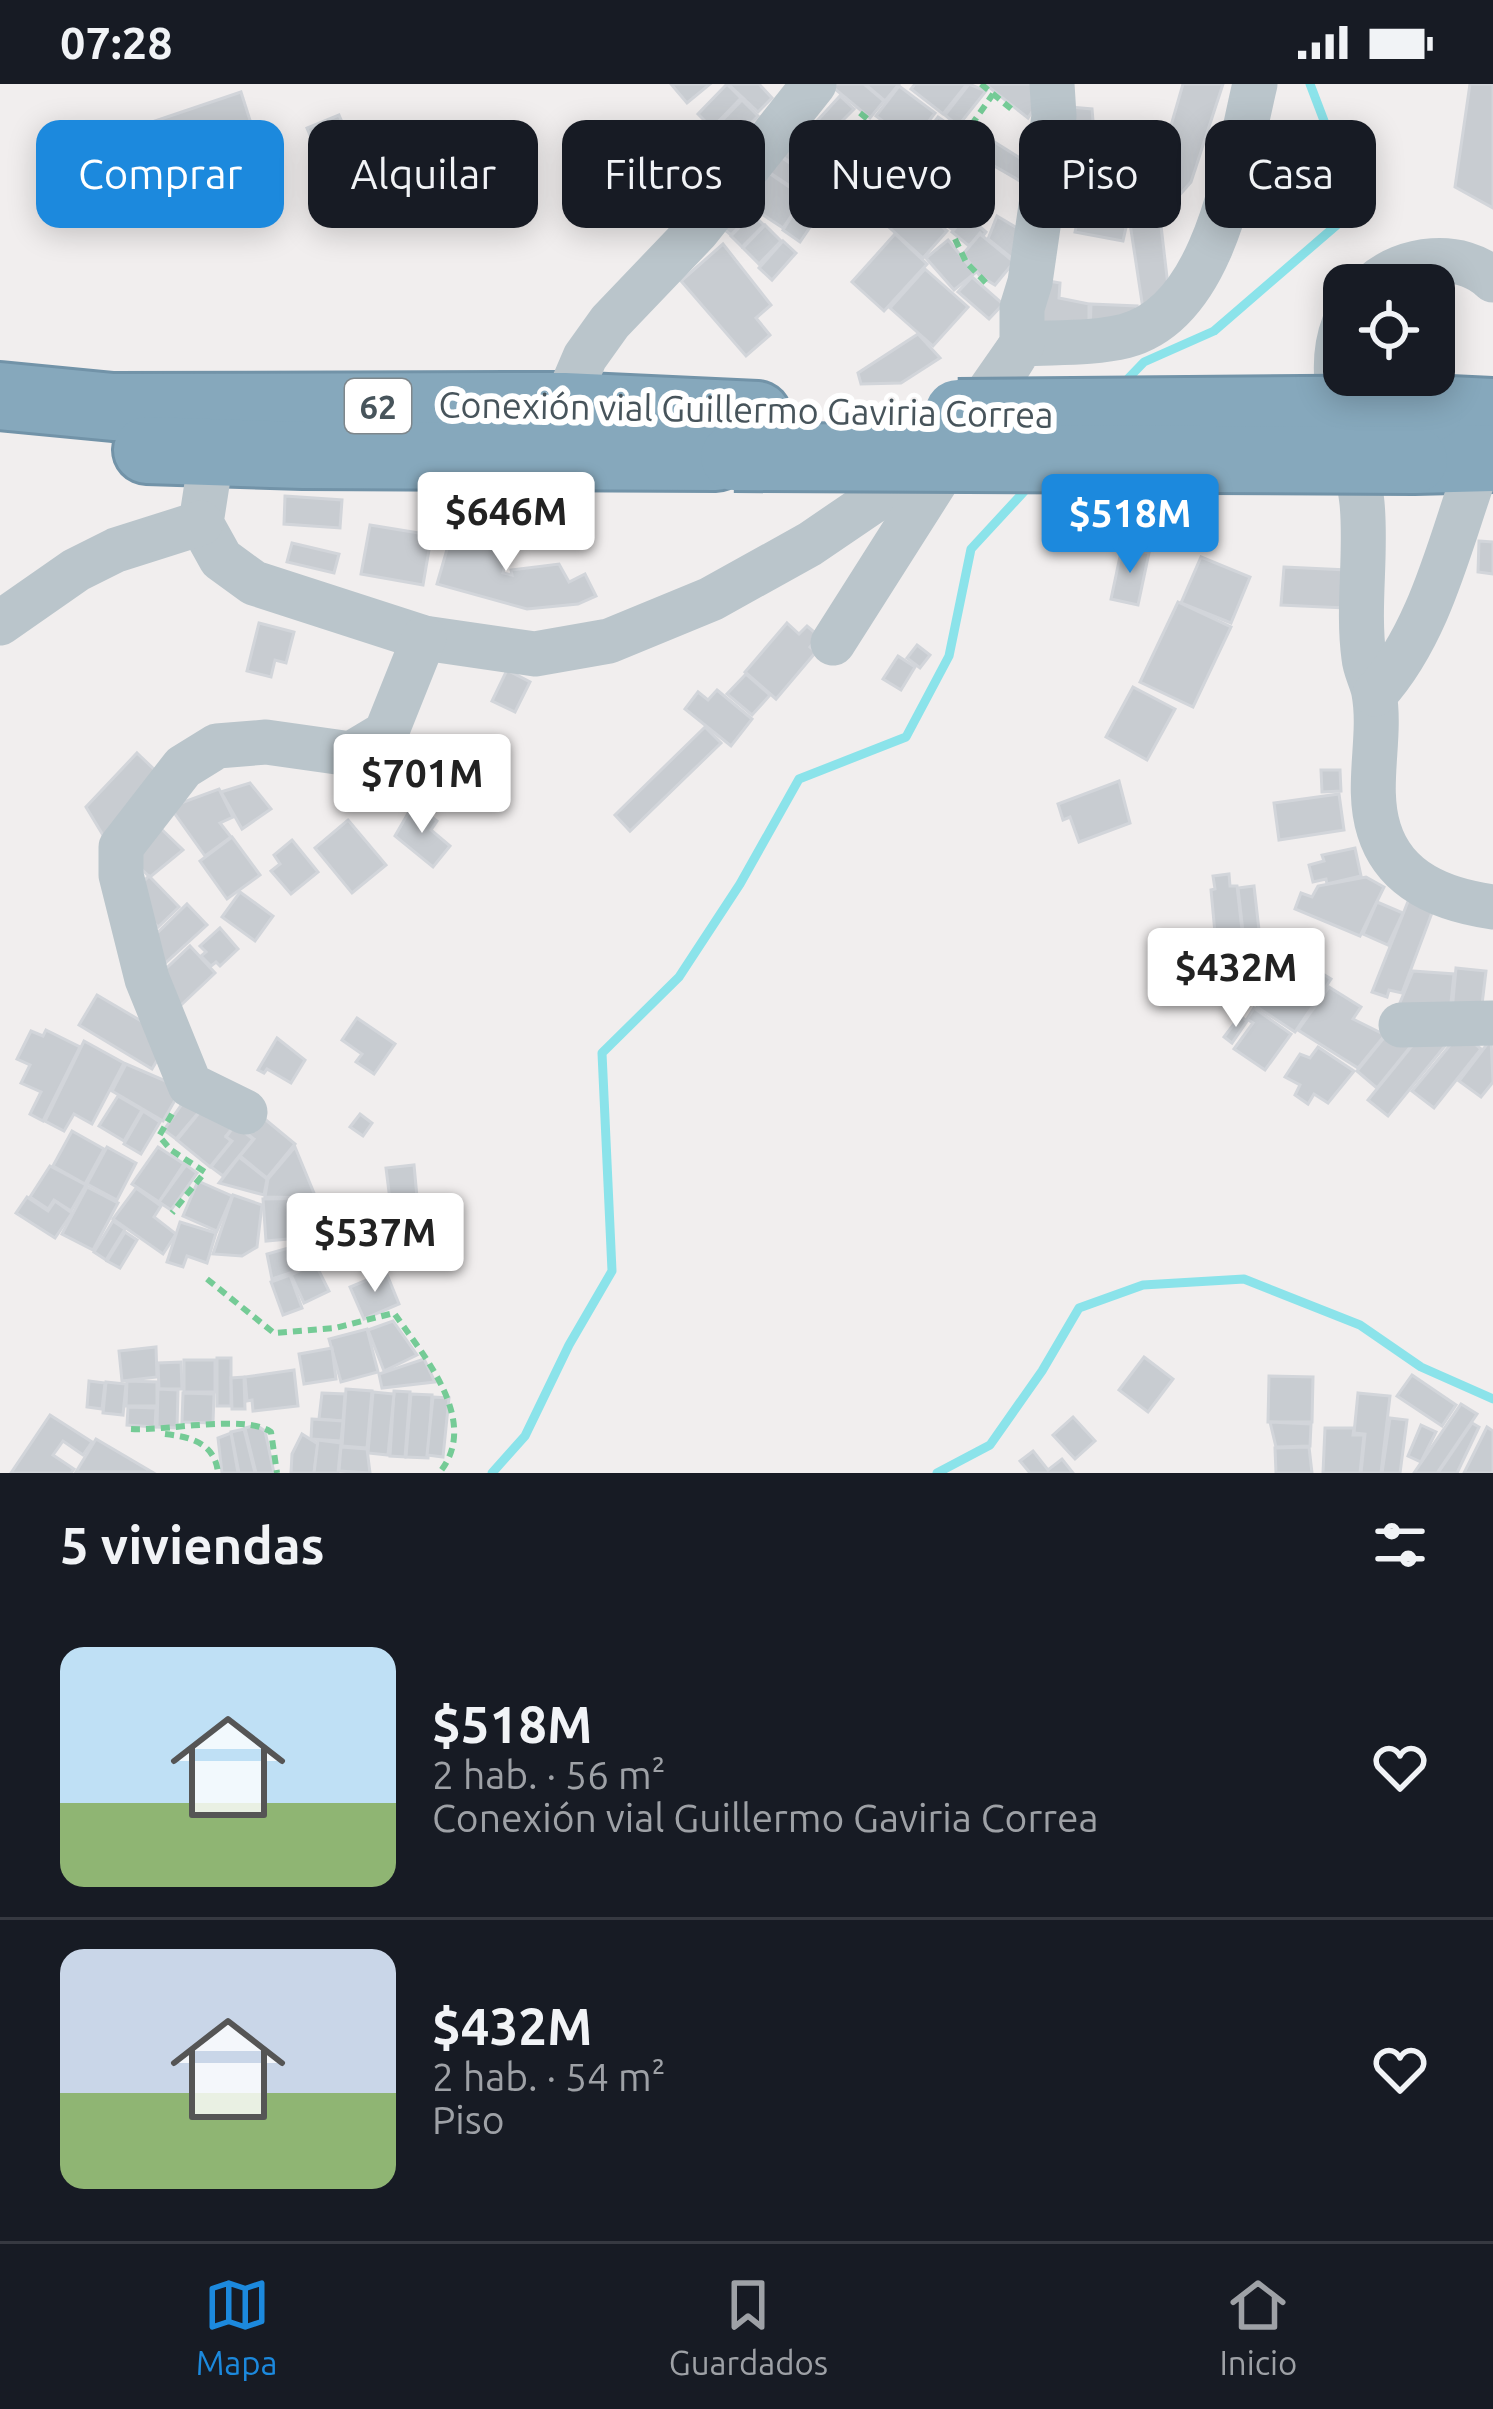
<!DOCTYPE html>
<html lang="es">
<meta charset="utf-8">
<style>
body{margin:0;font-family:Ubuntu,sans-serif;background:#20242c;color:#f1f3f6;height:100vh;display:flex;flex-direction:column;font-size:45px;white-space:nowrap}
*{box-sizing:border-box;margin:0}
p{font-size:39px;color:#9ea1a6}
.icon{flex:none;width:66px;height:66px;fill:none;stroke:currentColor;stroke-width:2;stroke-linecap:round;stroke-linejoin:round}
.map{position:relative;height:1389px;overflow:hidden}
.sheet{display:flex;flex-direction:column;background:#171b24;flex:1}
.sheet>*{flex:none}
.top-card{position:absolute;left:36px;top:36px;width:1422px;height:108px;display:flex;gap:24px}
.tools{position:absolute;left:1323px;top:180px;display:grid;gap:24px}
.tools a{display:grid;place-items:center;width:132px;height:132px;border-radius:24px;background:#171b24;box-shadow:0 6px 30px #0003;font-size:60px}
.price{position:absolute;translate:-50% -102px;padding:0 27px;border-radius:12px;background:#fff;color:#222;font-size:39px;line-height:78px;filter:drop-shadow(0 3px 6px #0008)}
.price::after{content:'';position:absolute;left:50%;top:72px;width:36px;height:27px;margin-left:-18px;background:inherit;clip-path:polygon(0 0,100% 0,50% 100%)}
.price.active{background:#1c89dd;color:#fff}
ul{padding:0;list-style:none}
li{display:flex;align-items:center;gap:36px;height:300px;padding:0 60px}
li+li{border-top:3px solid #363941}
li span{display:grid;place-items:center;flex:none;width:336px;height:240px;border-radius:24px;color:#555}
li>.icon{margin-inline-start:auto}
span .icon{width:144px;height:144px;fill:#fffc;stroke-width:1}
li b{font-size:51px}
h2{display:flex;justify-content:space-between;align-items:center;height:144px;padding:0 60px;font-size:51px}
.pill{padding:0 42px;border-radius:24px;background:#171b24;box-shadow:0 6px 30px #0003;font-size:42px;line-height:108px}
.pill.active{background:#1c89dd;color:#fff}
.status{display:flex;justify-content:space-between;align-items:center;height:84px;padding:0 60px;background:#171b24;direction:ltr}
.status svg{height:33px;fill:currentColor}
.menu{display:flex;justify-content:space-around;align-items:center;height:168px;border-top:3px solid #363941;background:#171b24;font-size:33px;color:#9ea1a6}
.menu a{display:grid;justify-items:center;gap:6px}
.menu .active{color:#1c89dd}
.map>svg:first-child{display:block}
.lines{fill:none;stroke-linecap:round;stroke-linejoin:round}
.stream{stroke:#8be3ea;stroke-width:9}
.building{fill:#c8ccd1;stroke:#d2d5da;stroke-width:3}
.highway-casing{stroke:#7293a8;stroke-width:72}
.path{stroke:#75cb96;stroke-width:6;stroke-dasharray:9 6;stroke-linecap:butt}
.minor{stroke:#bac5cb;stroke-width:45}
.highway{stroke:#86a8bc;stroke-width:66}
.highway-bridge-casing{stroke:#7293a8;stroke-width:72;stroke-linecap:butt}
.highway-bridge{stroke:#86a8bc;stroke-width:66}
.labels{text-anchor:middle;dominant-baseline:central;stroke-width:12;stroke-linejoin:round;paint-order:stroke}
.shield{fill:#fff;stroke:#7e878c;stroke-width:3}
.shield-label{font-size:33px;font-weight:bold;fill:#47545b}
.street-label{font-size:36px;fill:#47545b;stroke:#fff}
</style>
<div class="status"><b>07:28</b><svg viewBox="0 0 49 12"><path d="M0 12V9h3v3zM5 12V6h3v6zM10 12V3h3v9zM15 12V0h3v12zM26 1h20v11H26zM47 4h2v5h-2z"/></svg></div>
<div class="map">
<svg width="1493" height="1389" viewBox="0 0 1493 1389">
<rect width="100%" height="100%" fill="#f1eeee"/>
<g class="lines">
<g class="stream">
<polyline points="1119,304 1144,278 1214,247 1346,133 1351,72 1326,42 1310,0"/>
<polyline points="492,1389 525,1352 569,1261 612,1187 602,969 679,893 740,800 799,695 906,653 949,572 971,465 1031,400"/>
<polyline points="937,1389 990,1361 1042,1287 1079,1224 1143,1201 1244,1195 1360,1241 1421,1283 1493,1315"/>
</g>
</g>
<g class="building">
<polygon points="671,0 710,0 687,19"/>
<polygon points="727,0 741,14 712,44 698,30"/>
<polygon points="728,0 759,0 772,14 758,28"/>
<polygon points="829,0 864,0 884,17 870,34"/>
<polygon points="865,0 899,0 885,17"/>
<polygon points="915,0 967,0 943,30 911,5"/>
<polygon points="969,0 986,7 958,42 945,31"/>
<polygon points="985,0 1035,0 1037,20 1028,34"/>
<polygon points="1183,0 1223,0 1191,98 1160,133 1168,202 1143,225 1128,126 1153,104"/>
<polygon points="1470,0 1493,0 1493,124 1455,103"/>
<polygon points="899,2 935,29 912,59 876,32"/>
<polygon points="241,8 255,52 169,81 155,37"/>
<polygon points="840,12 854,25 819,60 807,48"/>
<polygon points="742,16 758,32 730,61 714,45"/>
<polygon points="1070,23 1092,25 1096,73 1069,71"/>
<polygon points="339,31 345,45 313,58 307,44"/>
<polygon points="938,33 957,46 931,82 912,68"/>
<polygon points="793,38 825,67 820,75 783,51"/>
<polygon points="865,40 891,57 870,87 845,69"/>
<polygon points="977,47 1028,79 1020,97 965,65"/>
<polygon points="782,51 817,74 807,89 772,66"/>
<polygon points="889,60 909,73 891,101 871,88"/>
<polygon points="772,67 806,90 796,106 761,83"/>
<polygon points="922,81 958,105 939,132 903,107"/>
<polygon points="855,83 891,107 874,133 838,109"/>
<polygon points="763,85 804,113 783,144 742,117"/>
<polygon points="809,88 838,107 828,126 797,106"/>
<polygon points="960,105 975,116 953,146 938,135"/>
<polygon points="905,110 947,147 923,174 881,136"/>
<polygon points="805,112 823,124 800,158 783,146"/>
<polygon points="977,118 990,128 979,142 986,148 983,152 980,149 969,162 952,148"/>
<polygon points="740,119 752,129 731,151 719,141"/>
<polygon points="1081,122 1128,134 1123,157 1075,148"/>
<polygon points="752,130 764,141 742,163 731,152"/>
<polygon points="997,132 1019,145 1013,175 988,155"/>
<polygon points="765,141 781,157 759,180 743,164"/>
<polygon points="895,150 927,180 884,227 852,198"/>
<polygon points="980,150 1014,178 995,201 980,192 963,170"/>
<polygon points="948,156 975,189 954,206 926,174"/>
<polygon points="783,157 796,169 772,196 759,184"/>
<polygon points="723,160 771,221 756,234 770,251 746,272 681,197"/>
<polygon points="925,185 968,223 933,262 890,224"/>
<polygon points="972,193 1003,220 989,235 958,208"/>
<polygon points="1037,195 1060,199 1059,214 1089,220 1089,254 1042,252"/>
<polygon points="1091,220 1137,222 1134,243 1090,251"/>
<polygon points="918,250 940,274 901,299 861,300 858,289"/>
<polygon points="285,412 342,416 340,444 284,440"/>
<polygon points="423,429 435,431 423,501 361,490 370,441 419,449"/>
<polygon points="454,441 513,454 503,489 512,491 511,486 559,480 569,498 585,490 596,512 578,520 527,525 437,500"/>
<polygon points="1479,457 1493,458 1493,490 1478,488"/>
<polygon points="292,459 339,470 334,489 287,478"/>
<polygon points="1122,463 1149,469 1138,521 1111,515"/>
<polygon points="1201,473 1250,493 1231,539 1181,519"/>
<polygon points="1284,483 1347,486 1345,524 1281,521"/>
<polygon points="1178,518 1231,543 1193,623 1140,598"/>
<polygon points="259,539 294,548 286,579 275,576 271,593 247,587"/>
<polygon points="787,539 799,550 807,542 819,552 810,563 816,568 776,615 745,588"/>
<polygon points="917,561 930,571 920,584 907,574"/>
<polygon points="898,572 915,583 901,606 883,595"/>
<polygon points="507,586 530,598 515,628 492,617"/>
<polygon points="746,590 770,611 752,631 727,610"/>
<polygon points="1133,603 1175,625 1147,676 1106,653"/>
<polygon points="717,606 752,635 731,662 685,625 698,608 708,616"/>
<polygon points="705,643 721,659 630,747 615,731"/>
<polygon points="137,669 160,691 109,761 86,723"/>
<polygon points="1321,686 1340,686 1341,707 1322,708"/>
<polygon points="1119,697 1130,739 1079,758 1070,733 1063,736 1058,720"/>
<polygon points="250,699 271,725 242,745 221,708"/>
<polygon points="219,705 233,733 220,739 231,753 205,772 170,723"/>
<polygon points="1339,710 1344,746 1279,756 1274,719"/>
<polygon points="414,719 437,737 431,746 450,762 433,783 395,752"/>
<polygon points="348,736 386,781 352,809 315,764"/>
<polygon points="156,740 183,766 150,793 125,770"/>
<polygon points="232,753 260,791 227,815 200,777"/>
<polygon points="292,756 318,788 291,810 271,787 280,780 274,771"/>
<polygon points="1355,764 1361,792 1327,800 1326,795 1313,798 1309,781 1324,777 1322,771"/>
<polygon points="1229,790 1230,802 1237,802 1242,846 1215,849 1211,806 1215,805 1213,792"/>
<polygon points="149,792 179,823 158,843 134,817 132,809"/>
<polygon points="1366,793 1384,803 1360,852 1295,825 1301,809 1312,813 1318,802"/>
<polygon points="1254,802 1259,846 1243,848 1238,804"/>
<polygon points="240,808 273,832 255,857 222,833"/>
<polygon points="1409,815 1433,826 1402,909 1389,906 1387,913 1372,908"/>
<polygon points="1377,818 1403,829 1388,861 1363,850"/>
<polygon points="187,820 207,841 151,892 142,864"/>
<polygon points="220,844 238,865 220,882 216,878 211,882 201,872 206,868 200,862"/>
<polygon points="190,862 215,889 180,922 154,896"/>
<polygon points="1295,879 1315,892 1318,887 1331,895 1295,948 1257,923 1268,908 1273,911"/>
<polygon points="1456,884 1486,887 1481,929 1452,927"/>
<polygon points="1413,887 1454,890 1450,928 1397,926"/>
<polygon points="1329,903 1361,923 1353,935 1385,951 1358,984 1298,946"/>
<polygon points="97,911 170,954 152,985 79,941"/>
<polygon points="1254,924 1291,950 1265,986 1234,965 1253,939 1247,935"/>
<polygon points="1240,932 1247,937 1232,959 1224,953"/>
<polygon points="357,934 395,960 374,990 356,978 362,970 342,956"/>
<polygon points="1391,945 1411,962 1377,1004 1357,987"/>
<polygon points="46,946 80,963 43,1037 30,1030 41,1008 21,999 30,981 17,975 31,947 43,952"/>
<polygon points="1424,947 1449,957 1388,1032 1368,1016"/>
<polygon points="1461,948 1481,965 1434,1024 1412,1007"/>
<polygon points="277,954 305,976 291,999 267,985 264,989 258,986"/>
<polygon points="1491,955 1493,998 1481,1013 1459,997"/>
<polygon points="84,957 124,979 92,1040 74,1030 64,1047 45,1037"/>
<polygon points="1318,963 1354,987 1328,1019 1314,1010 1308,1020 1295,1011 1300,1001 1285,993 1300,970 1310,974"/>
<polygon points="126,980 182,1004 163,1037 112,1007"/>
<polygon points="189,1010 204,1022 176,1055 164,1046"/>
<polygon points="118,1012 142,1026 124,1057 99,1042"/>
<polygon points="212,1013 240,1035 226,1052 231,1057 210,1083 177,1056"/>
<polygon points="143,1027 160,1038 141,1070 124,1060"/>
<polygon points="255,1027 295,1060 267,1094 240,1072 254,1055 240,1044"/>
<polygon points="360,1030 372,1039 363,1052 350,1043"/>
<polygon points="235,1041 253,1055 223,1092 211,1083 232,1057 226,1053"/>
<polygon points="72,1047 104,1065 85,1100 53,1082"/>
<polygon points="107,1063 136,1079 117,1116 87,1100"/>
<polygon points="158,1063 184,1080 159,1118 132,1100"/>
<polygon points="295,1063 316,1114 265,1113 268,1095"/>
<polygon points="239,1073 267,1095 264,1111 219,1099"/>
<polygon points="186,1081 197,1089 171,1126 159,1118"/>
<polygon points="414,1081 417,1113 390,1116 386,1084"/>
<polygon points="50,1082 86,1101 71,1127 54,1116 48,1125 30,1113"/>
<polygon points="198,1097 232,1112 217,1147 183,1132"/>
<polygon points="87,1103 118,1119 93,1166 62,1150"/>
<polygon points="136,1104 161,1122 154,1133 176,1150 163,1170 113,1135"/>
<polygon points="233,1111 262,1121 257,1163 242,1172 213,1170"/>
<polygon points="27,1113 48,1127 55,1117 72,1129 55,1154 16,1129"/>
<polygon points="321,1114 324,1139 310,1141 311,1153 266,1157 263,1115"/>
<polygon points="113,1137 125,1145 106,1176 94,1168"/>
<polygon points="180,1138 216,1149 207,1179 187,1172 183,1183 167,1178"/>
<polygon points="125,1148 137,1156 120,1184 107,1177"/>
<polygon points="292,1163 302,1185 272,1195 267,1170"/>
<polygon points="315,1179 329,1207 304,1219 291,1191"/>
<polygon points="386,1188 399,1220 364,1235 350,1203"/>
<polygon points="290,1191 302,1224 283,1231 271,1198"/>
<polygon points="393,1237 417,1271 384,1287 368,1246"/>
<polygon points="367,1245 378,1288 341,1298 329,1255"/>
<polygon points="156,1263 157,1293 122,1297 119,1267"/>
<polygon points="332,1264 336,1295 304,1300 299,1270"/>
<polygon points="1144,1273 1173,1295 1148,1328 1119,1306"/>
<rect x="217" y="1274" width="14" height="48"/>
<polygon points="424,1275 435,1298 382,1304 379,1290"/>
<rect x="184" y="1276" width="31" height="32"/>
<polygon points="181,1278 182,1305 159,1305 158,1279"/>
<polygon points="294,1286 298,1322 253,1327 252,1316 247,1317 245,1293"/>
<polygon points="1412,1291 1456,1321 1442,1342 1397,1312"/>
<polygon points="1269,1292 1313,1293 1312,1338 1268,1338"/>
<polygon points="244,1293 245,1325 232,1325 231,1294"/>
<polygon points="89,1297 105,1299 102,1325 87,1323"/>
<polygon points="127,1297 157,1298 157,1322 126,1322"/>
<polygon points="106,1298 126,1300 123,1331 103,1329"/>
<polygon points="158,1305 178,1306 177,1344 157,1343"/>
<polygon points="346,1305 372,1307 367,1364 342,1362"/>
<polygon points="394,1307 410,1308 405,1373 390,1372"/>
<polygon points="373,1308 394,1310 388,1371 368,1369"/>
<polygon points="183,1309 214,1310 213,1339 182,1338"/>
<polygon points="322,1309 345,1310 343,1337 319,1335"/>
<polygon points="1358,1309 1390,1312 1381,1389 1361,1389 1365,1350 1354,1349"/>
<polygon points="411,1310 432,1311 428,1374 406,1373"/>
<polygon points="433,1313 449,1314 443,1373 427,1371"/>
<polygon points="1461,1320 1477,1330 1437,1389 1414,1389"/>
<polygon points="128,1323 156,1324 155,1343 127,1341"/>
<polygon points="50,1331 92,1358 83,1371 63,1357 53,1371 74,1385 71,1389 11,1389"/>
<polygon points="1073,1333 1095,1357 1075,1375 1053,1351"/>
<polygon points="1390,1334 1407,1336 1400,1389 1382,1389"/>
<polygon points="312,1335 343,1337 341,1357 311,1355"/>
<polygon points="1270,1338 1311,1340 1310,1362 1276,1363"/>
<polygon points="1472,1339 1479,1343 1457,1389 1438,1389"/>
<polygon points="256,1341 265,1347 274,1389 256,1389 245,1344"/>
<polygon points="1421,1341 1436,1348 1421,1378 1408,1372"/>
<polygon points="1487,1343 1493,1347 1493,1389 1464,1389"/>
<polygon points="1325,1344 1354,1344 1353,1351 1364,1351 1360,1389 1323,1389"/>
<polygon points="244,1345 255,1389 239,1389 231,1348"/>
<polygon points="231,1349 238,1389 222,1389 218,1354"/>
<polygon points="302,1350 318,1360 314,1389 291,1389 292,1370"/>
<polygon points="96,1355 152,1388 76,1388"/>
<polygon points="318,1356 341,1359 338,1389 314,1389"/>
<polygon points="341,1363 367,1365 370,1389 339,1387"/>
<polygon points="1309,1363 1312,1389 1276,1389 1275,1364"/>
<polygon points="1033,1367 1048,1386 1062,1375 1073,1389 1030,1389 1020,1377"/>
</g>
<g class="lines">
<g class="highway-casing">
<g id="highway">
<polyline points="0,312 113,323 564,322 757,331"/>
<polyline points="1429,325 1493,328"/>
<polyline points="147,366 303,371 716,373"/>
<polyline points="1414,376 1493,374"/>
</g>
</g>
<g class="path">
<polyline points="981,0 1015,28"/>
<polyline points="860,29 923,79 936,83 945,79 993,10"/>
<polyline points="828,69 856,81 896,108"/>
<polyline points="884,126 918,75"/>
<polyline points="955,155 966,178 989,202"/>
<polyline points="172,1030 159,1052 171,1066 205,1088 172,1129"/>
<path d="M207,1195L274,1249L335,1244L394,1229C423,1271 482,1338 439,1389"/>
<path d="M131,1345C169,1347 245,1330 271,1348L277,1389"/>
<path d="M165,1350C191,1353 215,1359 218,1389"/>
</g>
<g class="minor">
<path d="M1373,201C1403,173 1462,166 1493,196"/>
<path d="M1344,240C1321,299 1356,359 1362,419C1367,470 1357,523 1364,574C1365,586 1372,597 1374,609C1382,654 1365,702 1379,746C1395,798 1444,816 1493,823"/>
<path d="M1007,284L1022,260C1055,258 1093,260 1125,252C1217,228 1236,79 1255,0"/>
<polyline points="564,322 585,273 610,238 697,147 814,0"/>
<polyline points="212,368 201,439 221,475 254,499 424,554 535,570 609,557 711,515 810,460 904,396 969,336 1022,260 1022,224 1030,198 1054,32 1052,0"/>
<polyline points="0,539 76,486 116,466 201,439"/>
<polyline points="833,559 953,370"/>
<path d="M1375,610C1432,547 1451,453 1480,375"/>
<polyline points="1401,941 1493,939"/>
<polyline points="245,1028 190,1001 147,895 121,791 121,763 183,683 217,662 266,658 351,670 386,649 424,554"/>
</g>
<use href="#highway" class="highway"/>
<g class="highway-bridge-casing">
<g id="highway-bridge">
<polyline points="958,329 1429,325"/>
<polyline points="734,373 1414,376"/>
</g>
</g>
<use href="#highway-bridge" class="highway-bridge"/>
</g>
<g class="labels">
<rect class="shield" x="345" y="295" width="66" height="54" rx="9"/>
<g class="shield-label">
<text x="378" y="322">62</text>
</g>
<g class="street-label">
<text transform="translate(746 325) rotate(1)">Conexión vial Guillermo Gaviria Correa</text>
</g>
</g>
</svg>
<div class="tools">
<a><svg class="icon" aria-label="locate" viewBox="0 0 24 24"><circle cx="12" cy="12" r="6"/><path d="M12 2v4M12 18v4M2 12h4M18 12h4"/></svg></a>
</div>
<b class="price" style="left:506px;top:490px">$646M</b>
<b class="price active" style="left:1130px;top:492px">$518M</b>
<b class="price" style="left:422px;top:752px">$701M</b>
<b class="price" style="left:1236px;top:946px">$432M</b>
<b class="price" style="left:375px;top:1211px">$537M</b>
<div class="top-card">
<a class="pill active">Comprar</a>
<a class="pill">Alquilar</a>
<a class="pill">Filtros</a>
<a class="pill">Nuevo</a>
<a class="pill">Piso</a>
<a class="pill">Casa</a>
</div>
</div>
<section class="sheet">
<h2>5 viviendas<svg class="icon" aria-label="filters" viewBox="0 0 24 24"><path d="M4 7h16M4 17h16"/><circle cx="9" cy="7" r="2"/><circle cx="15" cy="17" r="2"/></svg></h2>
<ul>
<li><span style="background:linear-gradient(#bfe0f5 65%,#8fb573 0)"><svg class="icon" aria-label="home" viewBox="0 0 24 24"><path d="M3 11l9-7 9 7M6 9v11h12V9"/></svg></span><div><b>$518M</b><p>2 hab. · 56 m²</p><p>Conexión vial Guillermo Gaviria Correa</p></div><svg class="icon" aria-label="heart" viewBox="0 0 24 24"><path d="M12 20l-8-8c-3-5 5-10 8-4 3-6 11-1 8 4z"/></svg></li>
<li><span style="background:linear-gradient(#c9d6e8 60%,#8fb573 0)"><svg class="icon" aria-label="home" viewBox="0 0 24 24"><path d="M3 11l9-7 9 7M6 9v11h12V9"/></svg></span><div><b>$432M</b><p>2 hab. · 54 m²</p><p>Piso</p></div><svg class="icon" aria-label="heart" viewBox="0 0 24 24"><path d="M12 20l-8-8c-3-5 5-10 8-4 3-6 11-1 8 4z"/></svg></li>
</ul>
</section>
<nav class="menu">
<a class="active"><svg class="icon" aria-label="map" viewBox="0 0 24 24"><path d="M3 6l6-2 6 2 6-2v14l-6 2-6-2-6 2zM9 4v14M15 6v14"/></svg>Mapa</a>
<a><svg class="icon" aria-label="saved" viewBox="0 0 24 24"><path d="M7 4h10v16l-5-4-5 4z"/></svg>Guardados</a>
<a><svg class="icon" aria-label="home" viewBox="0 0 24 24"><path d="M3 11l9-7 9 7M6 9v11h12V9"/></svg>Inicio</a>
</nav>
